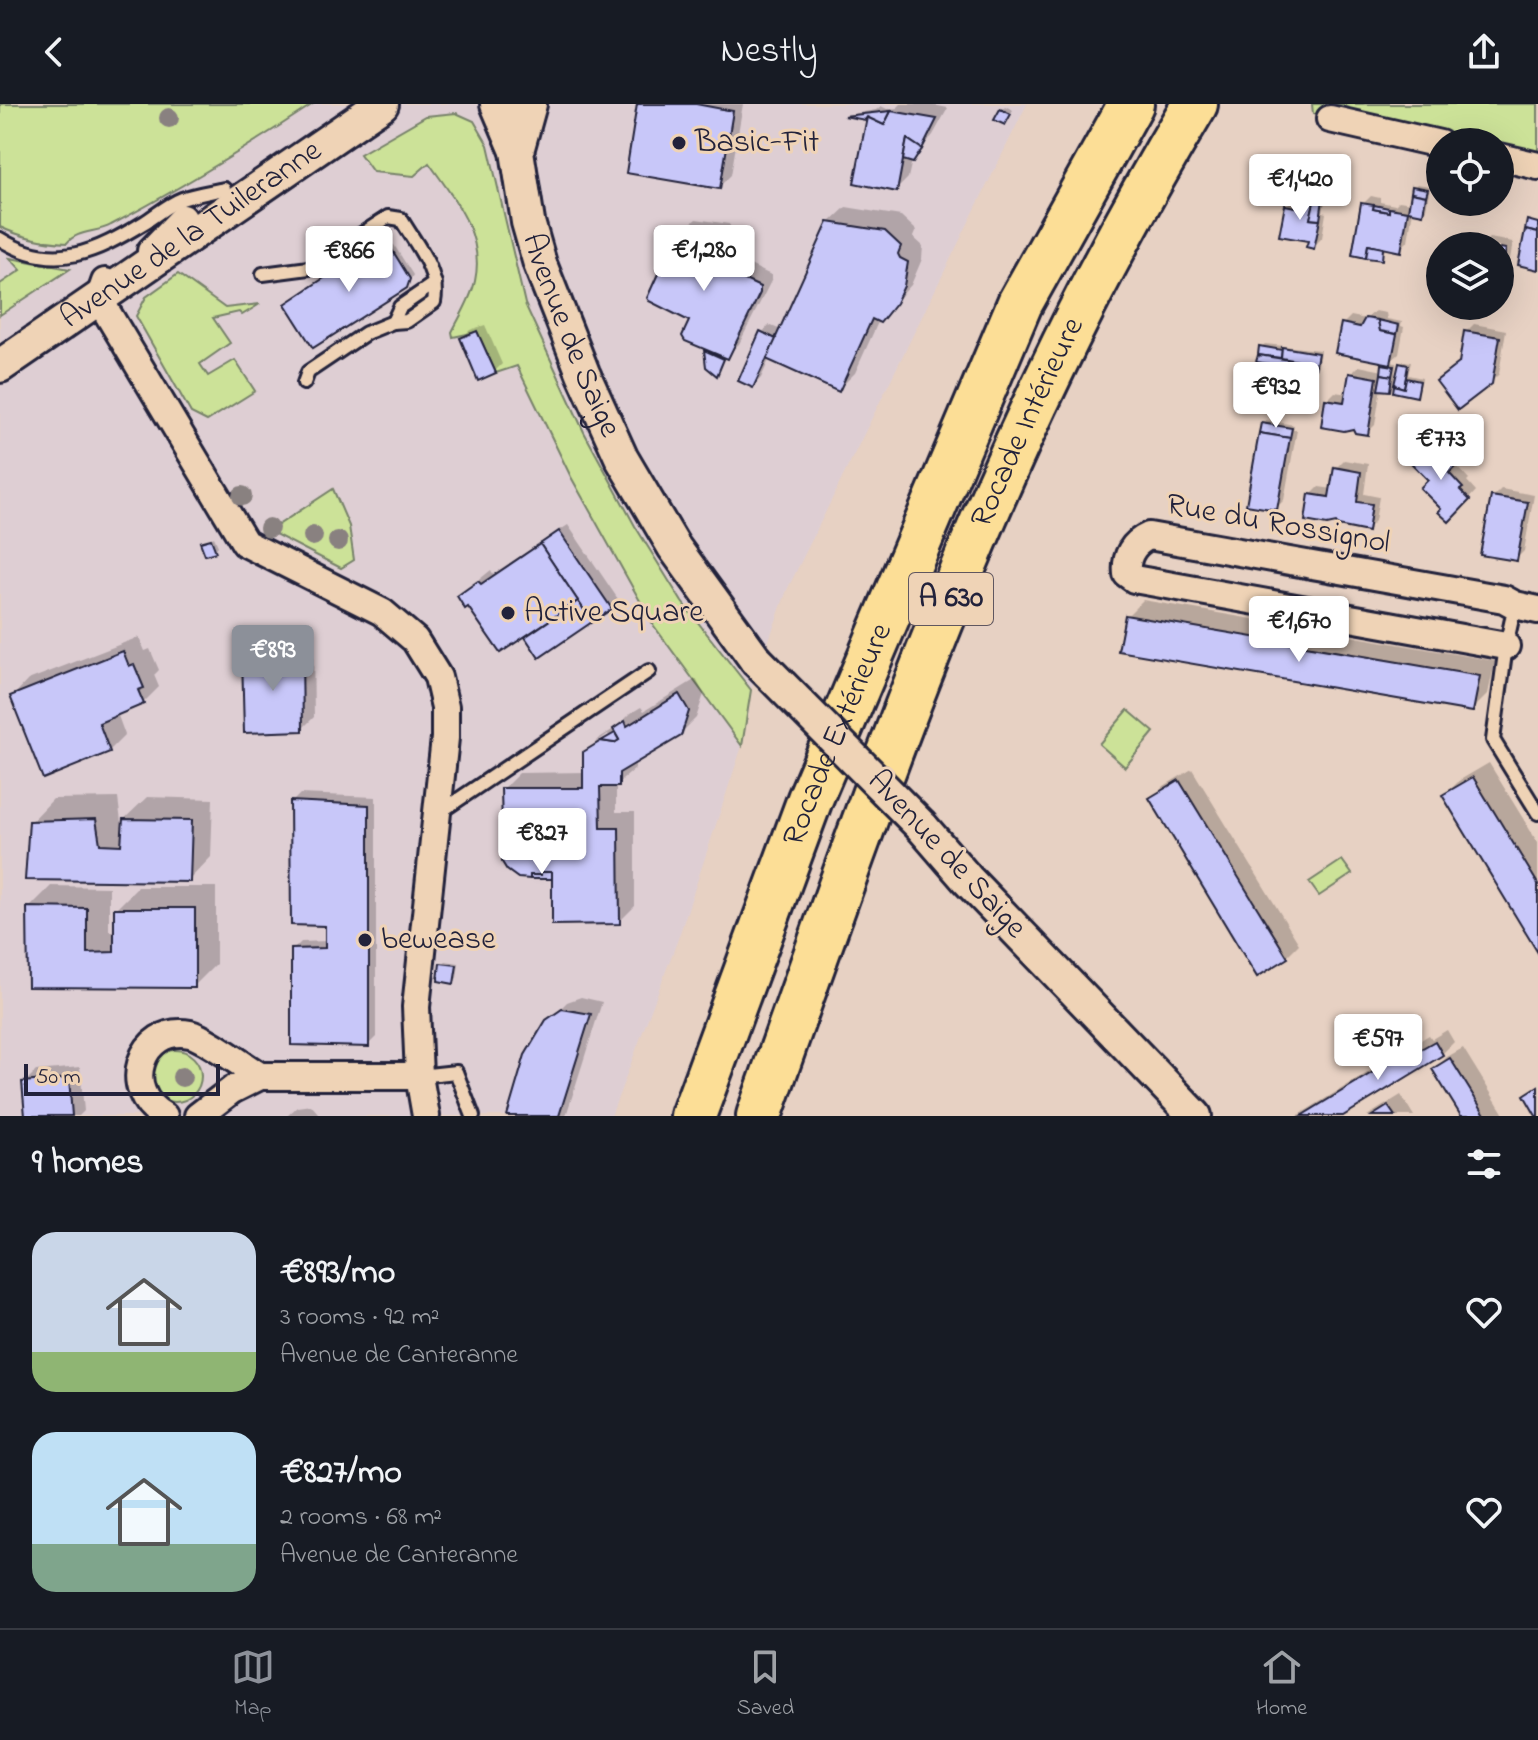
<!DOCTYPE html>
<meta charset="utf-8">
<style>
body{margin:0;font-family:"Indie Flower",sans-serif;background:#20242c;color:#f1f3f6;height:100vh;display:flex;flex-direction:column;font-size:30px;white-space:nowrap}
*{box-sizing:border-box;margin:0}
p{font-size:26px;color:#9ea1a6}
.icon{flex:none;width:44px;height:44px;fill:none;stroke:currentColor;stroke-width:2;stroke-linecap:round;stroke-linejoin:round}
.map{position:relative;height:1012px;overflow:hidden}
.details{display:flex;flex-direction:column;background:#171b24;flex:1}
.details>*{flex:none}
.tools{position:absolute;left:1426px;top:24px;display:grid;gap:16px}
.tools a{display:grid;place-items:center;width:88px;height:88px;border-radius:50%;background:#171b24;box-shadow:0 8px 32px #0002;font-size:40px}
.scale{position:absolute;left:24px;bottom:20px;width:196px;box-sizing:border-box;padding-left:8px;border:4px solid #22223b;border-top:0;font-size:22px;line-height:28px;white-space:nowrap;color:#22223b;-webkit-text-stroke:6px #efd3b6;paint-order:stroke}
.price{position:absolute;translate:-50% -68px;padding:0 18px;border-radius:8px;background:#fff;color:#222;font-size:26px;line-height:52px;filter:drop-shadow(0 2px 4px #0008)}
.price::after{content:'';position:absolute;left:50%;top:48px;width:24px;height:18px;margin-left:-12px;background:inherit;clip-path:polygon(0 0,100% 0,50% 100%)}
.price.active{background:#8c9099;color:#fff}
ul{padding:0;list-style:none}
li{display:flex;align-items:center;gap:24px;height:200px;padding:0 32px}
li span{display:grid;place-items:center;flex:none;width:224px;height:160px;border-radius:24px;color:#555}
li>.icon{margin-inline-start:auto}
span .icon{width:96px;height:96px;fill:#fffc;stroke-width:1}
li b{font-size:34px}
h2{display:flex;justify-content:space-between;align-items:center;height:96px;padding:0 32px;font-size:34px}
header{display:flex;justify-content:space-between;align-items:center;height:104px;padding:0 32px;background:#171b24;font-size:36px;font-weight:600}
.menu{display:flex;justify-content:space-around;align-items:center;height:112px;border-top:2px solid #363941;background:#171b24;font-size:22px;color:#9ea1a6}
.menu a{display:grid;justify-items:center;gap:4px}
.menu .active{color:#8c9099}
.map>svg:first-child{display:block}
.built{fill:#deced3}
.green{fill:#cce298;stroke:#77826a;stroke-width:2}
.shadow{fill:#0003;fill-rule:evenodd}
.building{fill:#c8c7f9;stroke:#22223b;stroke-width:2}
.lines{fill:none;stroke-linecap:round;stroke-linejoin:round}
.service-casing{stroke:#22223b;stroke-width:18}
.minor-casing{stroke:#22223b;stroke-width:32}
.tertiary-casing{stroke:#22223b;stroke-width:38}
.motorway-casing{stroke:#22223b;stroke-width:50}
.service{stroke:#efd3b6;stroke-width:12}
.minor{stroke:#efd3b6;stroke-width:26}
.tertiary{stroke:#efd3b6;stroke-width:32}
.motorway{stroke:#fcde96;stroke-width:44}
.tertiary-bridge-casing{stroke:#22223b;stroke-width:38;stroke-linecap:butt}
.tertiary-bridge{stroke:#efd3b6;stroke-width:32}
.tree{fill:#898180}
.poi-dot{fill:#22223b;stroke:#efd3b6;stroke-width:3}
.labels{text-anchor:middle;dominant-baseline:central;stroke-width:6;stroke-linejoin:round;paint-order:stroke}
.shield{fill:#efd3b6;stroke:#605760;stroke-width:2}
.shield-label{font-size:30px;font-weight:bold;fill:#22223b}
.poi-label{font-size:32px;fill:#22223b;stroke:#efd3b6;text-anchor:start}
.street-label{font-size:32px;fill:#22223b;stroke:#efd3b6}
</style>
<header><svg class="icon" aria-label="back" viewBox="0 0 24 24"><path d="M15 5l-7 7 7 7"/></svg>Nestly<svg class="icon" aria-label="share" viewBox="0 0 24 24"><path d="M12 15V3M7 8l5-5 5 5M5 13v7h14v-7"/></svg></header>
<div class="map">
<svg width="1538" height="1012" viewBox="0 0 1538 1012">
<rect width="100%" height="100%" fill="#e7d1c3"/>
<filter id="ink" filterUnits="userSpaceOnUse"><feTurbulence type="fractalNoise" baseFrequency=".0125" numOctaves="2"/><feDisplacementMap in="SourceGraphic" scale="16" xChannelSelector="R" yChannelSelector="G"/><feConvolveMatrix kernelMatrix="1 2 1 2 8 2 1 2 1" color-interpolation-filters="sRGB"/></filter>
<g filter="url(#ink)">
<polygon class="built" points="0,0 1027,0 787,486 751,586 742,642 678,835 611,1012 0,1012"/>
<g class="green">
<path d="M0,0H313C248,43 181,84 111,121C97,129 77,126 67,139C44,138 21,133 0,123Z"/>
<polygon points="1312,0 1538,0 1538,62 1500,53 1500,38 1440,38 1330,15 1313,10"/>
<path d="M456,9L474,17L488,41L525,200L584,328L635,422L682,498L751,586L742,642L654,522L571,373L517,262L496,269L477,228L453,233L452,228C460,212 471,195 475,177C485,131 454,94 429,59L414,72L373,68L360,50L426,12Z"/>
<polygon points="10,154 70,165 0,211 0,180 21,166"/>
<polygon points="178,170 225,204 260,200 242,211 239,208 213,214 230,239 200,260 208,272 235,256 255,287 207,317 191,309 136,212 146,193"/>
<polygon points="333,385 349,422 354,456 341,464 269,427"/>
<polygon points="1128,606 1154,628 1125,663 1099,640"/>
<polygon points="1342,756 1352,770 1319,792 1309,778"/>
<circle cx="175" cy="972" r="26"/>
</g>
<g class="shadow">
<polygon points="639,0 743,0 731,71 719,83"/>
<polygon points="901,0 928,0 948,4 933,31 912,56 908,74 896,86 867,15 847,11 876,6 881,2 887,5 897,4"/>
<polygon points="1005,2 1013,6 1005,19 1001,6"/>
<polygon points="1338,66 1348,68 1345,86 1342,90 1334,70"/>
<polygon points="1417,80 1430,82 1426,105 1422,108 1413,106 1408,137 1400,145 1386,143 1381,154 1363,100 1371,92 1380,94 1380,98 1395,101 1399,97 1411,99 1414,83"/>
<polygon points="1309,84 1321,86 1320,91 1326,92 1323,108 1326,109 1322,134 1314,142 1286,102 1294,94 1300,95"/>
<polygon points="846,103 901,112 916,126 913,133 923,142 922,155 911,181 879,216 855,269 839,285 770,254 761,274 753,282 762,229 769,221 781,226 829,119"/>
<polygon points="696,115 729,120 736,133 727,150 771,171 772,175 739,240 726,252 716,270 707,262 705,246 707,244 691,216 676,133"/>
<polygon points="1489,134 1513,138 1505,183 1500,188 1500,142 1481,142"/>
<polygon points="380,137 394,141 413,171 406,183 291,197"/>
<polygon points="1375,207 1386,209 1387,215 1402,218 1401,222 1404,223 1399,250 1390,258 1396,259 1394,281 1389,285 1381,284 1375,321 1367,329 1327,296 1335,288 1348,290 1351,270 1359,262 1383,267 1388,257 1343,220 1351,212 1366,215"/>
<polygon points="1474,220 1506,226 1499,270 1491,278 1461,258 1466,228"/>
<polygon points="485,221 502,260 494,268 462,234 470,226"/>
<polygon points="1265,240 1320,246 1318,262 1314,265 1259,257 1261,243"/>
<polygon points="1404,257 1411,258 1408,271 1422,274 1419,287 1416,291 1395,287 1400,260"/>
<polygon points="1266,316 1294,321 1293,326 1297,326 1284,396 1276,404 1263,320"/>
<polygon points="1441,331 1462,353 1455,360 1469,375 1467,377 1476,387 1449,416 1430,376 1415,360"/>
<polygon points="1344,356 1368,360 1364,390 1379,393 1375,417 1367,425 1311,391 1319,383 1333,385 1336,364"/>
<polygon points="1501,385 1534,391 1524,447 1516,455 1493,393"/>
<polygon points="568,421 618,495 611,503 527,533 534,526 469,500 459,492 491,466 493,470"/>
<polygon points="214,433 218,442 215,446 203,439"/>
<polygon points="1143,496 1495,557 1488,590 1472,606 1127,512"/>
<polygon points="139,533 145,547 150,545 159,566 154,571 159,583 143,599 117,609 125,631 109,647 13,592 28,576"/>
<polygon points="313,539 314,613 302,625 244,552 256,540"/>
<path d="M696,575L704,590L696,614L680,630L635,658V665L616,681V708H635V802L619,818L554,770L504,753L508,737L514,731L503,685L519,669L585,668V649L601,633L617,623L631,609L641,603L644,607ZM608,630L610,634L598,641V637Z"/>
<polygon points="1489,659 1538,739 1538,845 1444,692 1460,676"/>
<polygon points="1192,665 1299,840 1287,852 1258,870 1152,695 1164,682"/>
<polygon points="300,690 376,693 376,933 368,941 293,846 301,838 327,837 327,820 292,698"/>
<polygon points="147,693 213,695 211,753 189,776 31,718 53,695 118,694 121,718"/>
<polygon points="51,782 109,783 109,827 116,827 116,805 138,783 216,783 216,860 194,882 30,881 29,804"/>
<polygon points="446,857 459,859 457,874 453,877 442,860"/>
<polygon points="581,893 602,898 566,1012 510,1012 554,911 567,898"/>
<polygon points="1447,926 1454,938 1442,950 1339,1012 1297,1012 1429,931 1432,935"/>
<polygon points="1463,944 1505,1012 1463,1012 1435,965 1447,953"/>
<polygon points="80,963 84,1007 79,1012 27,1012 24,979 36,967"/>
<polygon points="1401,991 1414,1012 1367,1012"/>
<polygon points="311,1001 318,1009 318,1012 287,1012 297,1003"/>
</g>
<g class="building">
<polygon points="637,0 696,0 733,7 720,85 626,69"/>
<polygon points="1000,5 1011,10 1005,21 994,16"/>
<polygon points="891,7 937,15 922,45 907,35 897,88 854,79 867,13 884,21"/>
<polygon points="891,7 884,21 867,13 865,16 844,12"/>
<polygon points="907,35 922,45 913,59 903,56"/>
<polygon points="1332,69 1346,71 1343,92 1329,89"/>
<polygon points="1412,82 1428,85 1426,92 1411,89"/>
<polygon points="1411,89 1426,92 1423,110 1408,107"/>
<polygon points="1299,91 1315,94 1310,115 1320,116 1314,145 1306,143 1308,137 1279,132 1285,101 1296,103"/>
<polygon points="1315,94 1323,95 1320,116 1310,115"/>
<polygon points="1361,99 1374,101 1373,105 1389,108 1389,104 1408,107 1401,148 1368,141 1366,154 1352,151"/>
<polygon points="1374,101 1389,104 1389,108 1373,105"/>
<polygon points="1527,116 1538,119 1538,129 1525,126"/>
<polygon points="828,118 885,127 901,142 898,150 900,154 908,158 904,182 896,199 880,219 872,215 839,288 766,255"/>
<polygon points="682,126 717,132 725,146 717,163 760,183 760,189 728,255 685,237 682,232 689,217 649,197 647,194 675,132"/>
<polygon points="1525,126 1538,129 1538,166 1518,161"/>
<polygon points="717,132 728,136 725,146"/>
<polygon points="375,140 391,144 410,175 407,184 313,244 285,200"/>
<polygon points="1368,141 1383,144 1382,156 1366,154"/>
<polygon points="1500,144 1506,145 1500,178"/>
<polygon points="1365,214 1378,216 1380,227 1397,230 1391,260 1335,249 1341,219 1360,223"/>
<polygon points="1378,216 1399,221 1397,230 1380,227"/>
<polygon points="477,227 496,269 478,277 460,234"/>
<polygon points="760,227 776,235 753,284 738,277"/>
<polygon points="1464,227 1500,233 1492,280 1458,306 1436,277 1459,259"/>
<polygon points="1259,242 1282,246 1281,254 1258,251"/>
<polygon points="1282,243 1318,249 1316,260 1281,254"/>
<polygon points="704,246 724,255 717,272 706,263"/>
<polygon points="1258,251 1316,260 1315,267 1256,258"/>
<polygon points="1399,259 1408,261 1404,284 1394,281"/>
<polygon points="1382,260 1394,262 1392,272 1381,270"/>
<polygon points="1349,269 1377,274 1368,331 1355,329 1353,325 1344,327 1321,323 1325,295 1344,298"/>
<polygon points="1381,270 1392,272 1390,287 1378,286"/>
<polygon points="1406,274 1420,277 1417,293 1393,288 1394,281 1404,284"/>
<polygon points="1261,319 1292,324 1290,334 1259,329"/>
<polygon points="1259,329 1290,334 1277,406 1246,401"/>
<polygon points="1432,337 1456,362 1449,369 1463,384 1460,386 1470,396 1449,418 1438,408 1441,405 1420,384 1428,376 1412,360"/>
<polygon points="1334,363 1361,368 1357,398 1372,400 1368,428 1338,422 1336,419 1327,421 1305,417 1309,390 1329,393"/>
<polygon points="1491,392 1528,398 1517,457 1480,451"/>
<polygon points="559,427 612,505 592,518 540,440"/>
<polygon points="211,435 216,448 205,451 200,438"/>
<polygon points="540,440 578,497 500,549 468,503 465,505 457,492 478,477 481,480"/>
<polygon points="578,497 592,518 539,554 525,533"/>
<polygon points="1125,511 1480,572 1473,608 1118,547"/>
<polygon points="123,547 129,562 134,560 144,584 138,586 144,600 99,619 110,648 43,675 10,592"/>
<polygon points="302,550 303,627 244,629 242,551"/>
<polygon points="679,590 689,607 681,632 619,669 619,683 600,683 601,724 619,724 620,820 552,821 552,768 541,768 541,771 530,771 530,775 518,774 507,766 502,758 502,747 512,730 512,724 502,724 501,684 583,684 583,648 601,637 614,639 619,636 613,625 625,617 627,622"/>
<polygon points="615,629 619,636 614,639 601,637"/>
<polygon points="1473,673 1538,780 1538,849 1442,691"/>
<polygon points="1179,676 1288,854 1257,873 1149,694"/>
<polygon points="290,697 369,701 369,943 291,941 291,845 325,844 325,822 291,821"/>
<polygon points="96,715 100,740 121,741 123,715 192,716 190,778 25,776 29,717"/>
<polygon points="541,768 552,768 552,775 530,775 530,771 541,771"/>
<polygon points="27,803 87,804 87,849 114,848 114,804 195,804 195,884 28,883"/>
<polygon points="440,859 457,861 454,880 438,877"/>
<polygon points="562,905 591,910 559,1012 507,1012 525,951 546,916"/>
<polygon points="1435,937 1443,951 1343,1012 1301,1012 1416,942 1419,946"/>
<polygon points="1450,954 1486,1012 1461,1012 1432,965"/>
<polygon points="69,974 72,1012 25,1012 22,978"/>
<polygon points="1538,982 1538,1012 1536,1012 1524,991"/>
<polygon points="1388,1002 1395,1012 1372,1012"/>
</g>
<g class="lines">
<g class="service-casing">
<g id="service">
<path d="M0,135C54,169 96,148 145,118C156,111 169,100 182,95C195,90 211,88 224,85"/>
<path d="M263,170L309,164L388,113L401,115C416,141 440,167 434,198L407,217L393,218L366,229L308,268L304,279"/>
<polyline points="393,218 400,203 435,179"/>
<polyline points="1515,501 1506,542 1493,636 1538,709"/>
<polyline points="440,708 649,567"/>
<polyline points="419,972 456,968 473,1012"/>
</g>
</g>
<g class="minor-casing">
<g id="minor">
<polyline points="1330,15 1440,40"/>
<polyline points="1500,53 1538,62"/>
<polyline points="151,147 183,114"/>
<polyline points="105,178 99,195 245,439 382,508 415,536 438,573 445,603 445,634 416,903 419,972 426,1012"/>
<path d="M1506,542L1134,475L1127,470C1125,452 1133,439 1149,432L1504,495L1515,501L1538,506"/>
<polyline points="260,972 419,972"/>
<path d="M164,1012C119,988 140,920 190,930C204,933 244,962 260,972L232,986L198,1012"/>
</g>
</g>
<g class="tertiary-casing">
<g id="tertiary">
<path id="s1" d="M497,0L517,47L528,118L540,160L583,269L622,355L674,443L756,556"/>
<polyline points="517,47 530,0"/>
<path id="s2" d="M0,262L382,0"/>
<polyline points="922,723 967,775 1195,1012"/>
</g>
</g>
<g class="motorway-casing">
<g id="motorway">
<path id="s3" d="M693,1012L810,695L1020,199L1131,0"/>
<path id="s4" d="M759,1012C848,761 935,507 1051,267C1095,175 1143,87 1195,0"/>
</g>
</g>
<use href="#service" class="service"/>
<use href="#minor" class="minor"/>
<use href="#tertiary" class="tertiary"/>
<use href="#motorway" class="motorway"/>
<g class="tertiary-bridge-casing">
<polyline id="tertiary-bridge" points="756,556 922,723"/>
</g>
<use href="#tertiary-bridge" class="tertiary-bridge"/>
</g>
<g class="tree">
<circle cx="169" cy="14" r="10"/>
<circle cx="242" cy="392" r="10"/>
<circle cx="269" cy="424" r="10"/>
<circle cx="313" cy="432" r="10"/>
<circle cx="338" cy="437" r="10"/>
<circle cx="182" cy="973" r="10"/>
</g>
</g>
<g class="poi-dot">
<circle cx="679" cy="39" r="8"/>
<circle cx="508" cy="509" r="8"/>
<circle cx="365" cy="836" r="8"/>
</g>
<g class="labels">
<rect class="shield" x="909" y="469" width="84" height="52" rx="6"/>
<g class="shield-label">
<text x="951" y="495">A 630</text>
</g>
<g class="poi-label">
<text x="695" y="39">Basic-Fit</text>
<text x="524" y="509">Active Square</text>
<text x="381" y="836">bewease</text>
</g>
<g class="street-label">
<text stroke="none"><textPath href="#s2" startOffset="232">Avenue de la Tuileranne</textPath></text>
<text stroke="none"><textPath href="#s1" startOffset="244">Avenue de Saige</textPath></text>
<text stroke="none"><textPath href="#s4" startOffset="744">Rocade Intérieure</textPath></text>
<text transform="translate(1278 421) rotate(10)">Rue du Rossignol</text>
<text stroke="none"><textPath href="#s3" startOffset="408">Rocade Extérieure</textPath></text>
<text transform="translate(946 751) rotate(47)">Avenue de Saige</text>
</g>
</g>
</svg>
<div class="tools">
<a><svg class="icon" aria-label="locate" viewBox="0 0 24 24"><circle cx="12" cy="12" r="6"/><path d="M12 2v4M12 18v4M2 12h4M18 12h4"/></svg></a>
<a><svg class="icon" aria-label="layers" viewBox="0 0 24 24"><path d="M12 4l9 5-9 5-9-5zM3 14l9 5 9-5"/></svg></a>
</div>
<div class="scale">50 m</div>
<b class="price" style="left:1300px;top:118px">€1,420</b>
<b class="price" style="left:704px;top:189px">€1,280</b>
<b class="price" style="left:349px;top:190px">€866</b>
<b class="price" style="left:1276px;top:326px">€932</b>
<b class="price" style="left:1441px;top:378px">€773</b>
<b class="price" style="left:1299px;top:560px">€1,670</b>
<b class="price active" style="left:273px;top:589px">€893</b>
<b class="price" style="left:542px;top:772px">€827</b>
<b class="price" style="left:1378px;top:978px">€597</b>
</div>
<section class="details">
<h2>9 homes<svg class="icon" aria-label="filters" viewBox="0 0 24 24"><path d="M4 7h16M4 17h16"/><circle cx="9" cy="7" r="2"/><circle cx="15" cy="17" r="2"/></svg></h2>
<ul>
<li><span style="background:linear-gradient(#c9d6e8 75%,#8fb573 0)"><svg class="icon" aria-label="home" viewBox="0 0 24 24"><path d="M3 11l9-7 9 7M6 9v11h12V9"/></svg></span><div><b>€893/mo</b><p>3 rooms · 92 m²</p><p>Avenue de Canteranne</p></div><svg class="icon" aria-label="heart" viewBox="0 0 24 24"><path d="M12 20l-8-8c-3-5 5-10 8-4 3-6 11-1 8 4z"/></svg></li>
<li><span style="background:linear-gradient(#bfe0f5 70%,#7fa58c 0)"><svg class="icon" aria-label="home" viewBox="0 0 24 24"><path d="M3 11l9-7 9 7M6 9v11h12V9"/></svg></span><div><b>€827/mo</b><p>2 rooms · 68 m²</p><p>Avenue de Canteranne</p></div><svg class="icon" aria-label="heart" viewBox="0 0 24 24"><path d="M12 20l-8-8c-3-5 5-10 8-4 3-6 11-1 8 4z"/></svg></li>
</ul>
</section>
<nav class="menu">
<a class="active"><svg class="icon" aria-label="map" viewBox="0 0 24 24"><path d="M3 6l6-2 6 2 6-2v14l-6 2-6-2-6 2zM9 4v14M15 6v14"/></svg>Map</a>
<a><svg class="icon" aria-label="saved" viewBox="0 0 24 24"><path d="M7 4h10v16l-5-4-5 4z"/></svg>Saved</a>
<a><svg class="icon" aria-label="home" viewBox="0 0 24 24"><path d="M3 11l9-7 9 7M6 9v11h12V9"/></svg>Home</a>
</nav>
